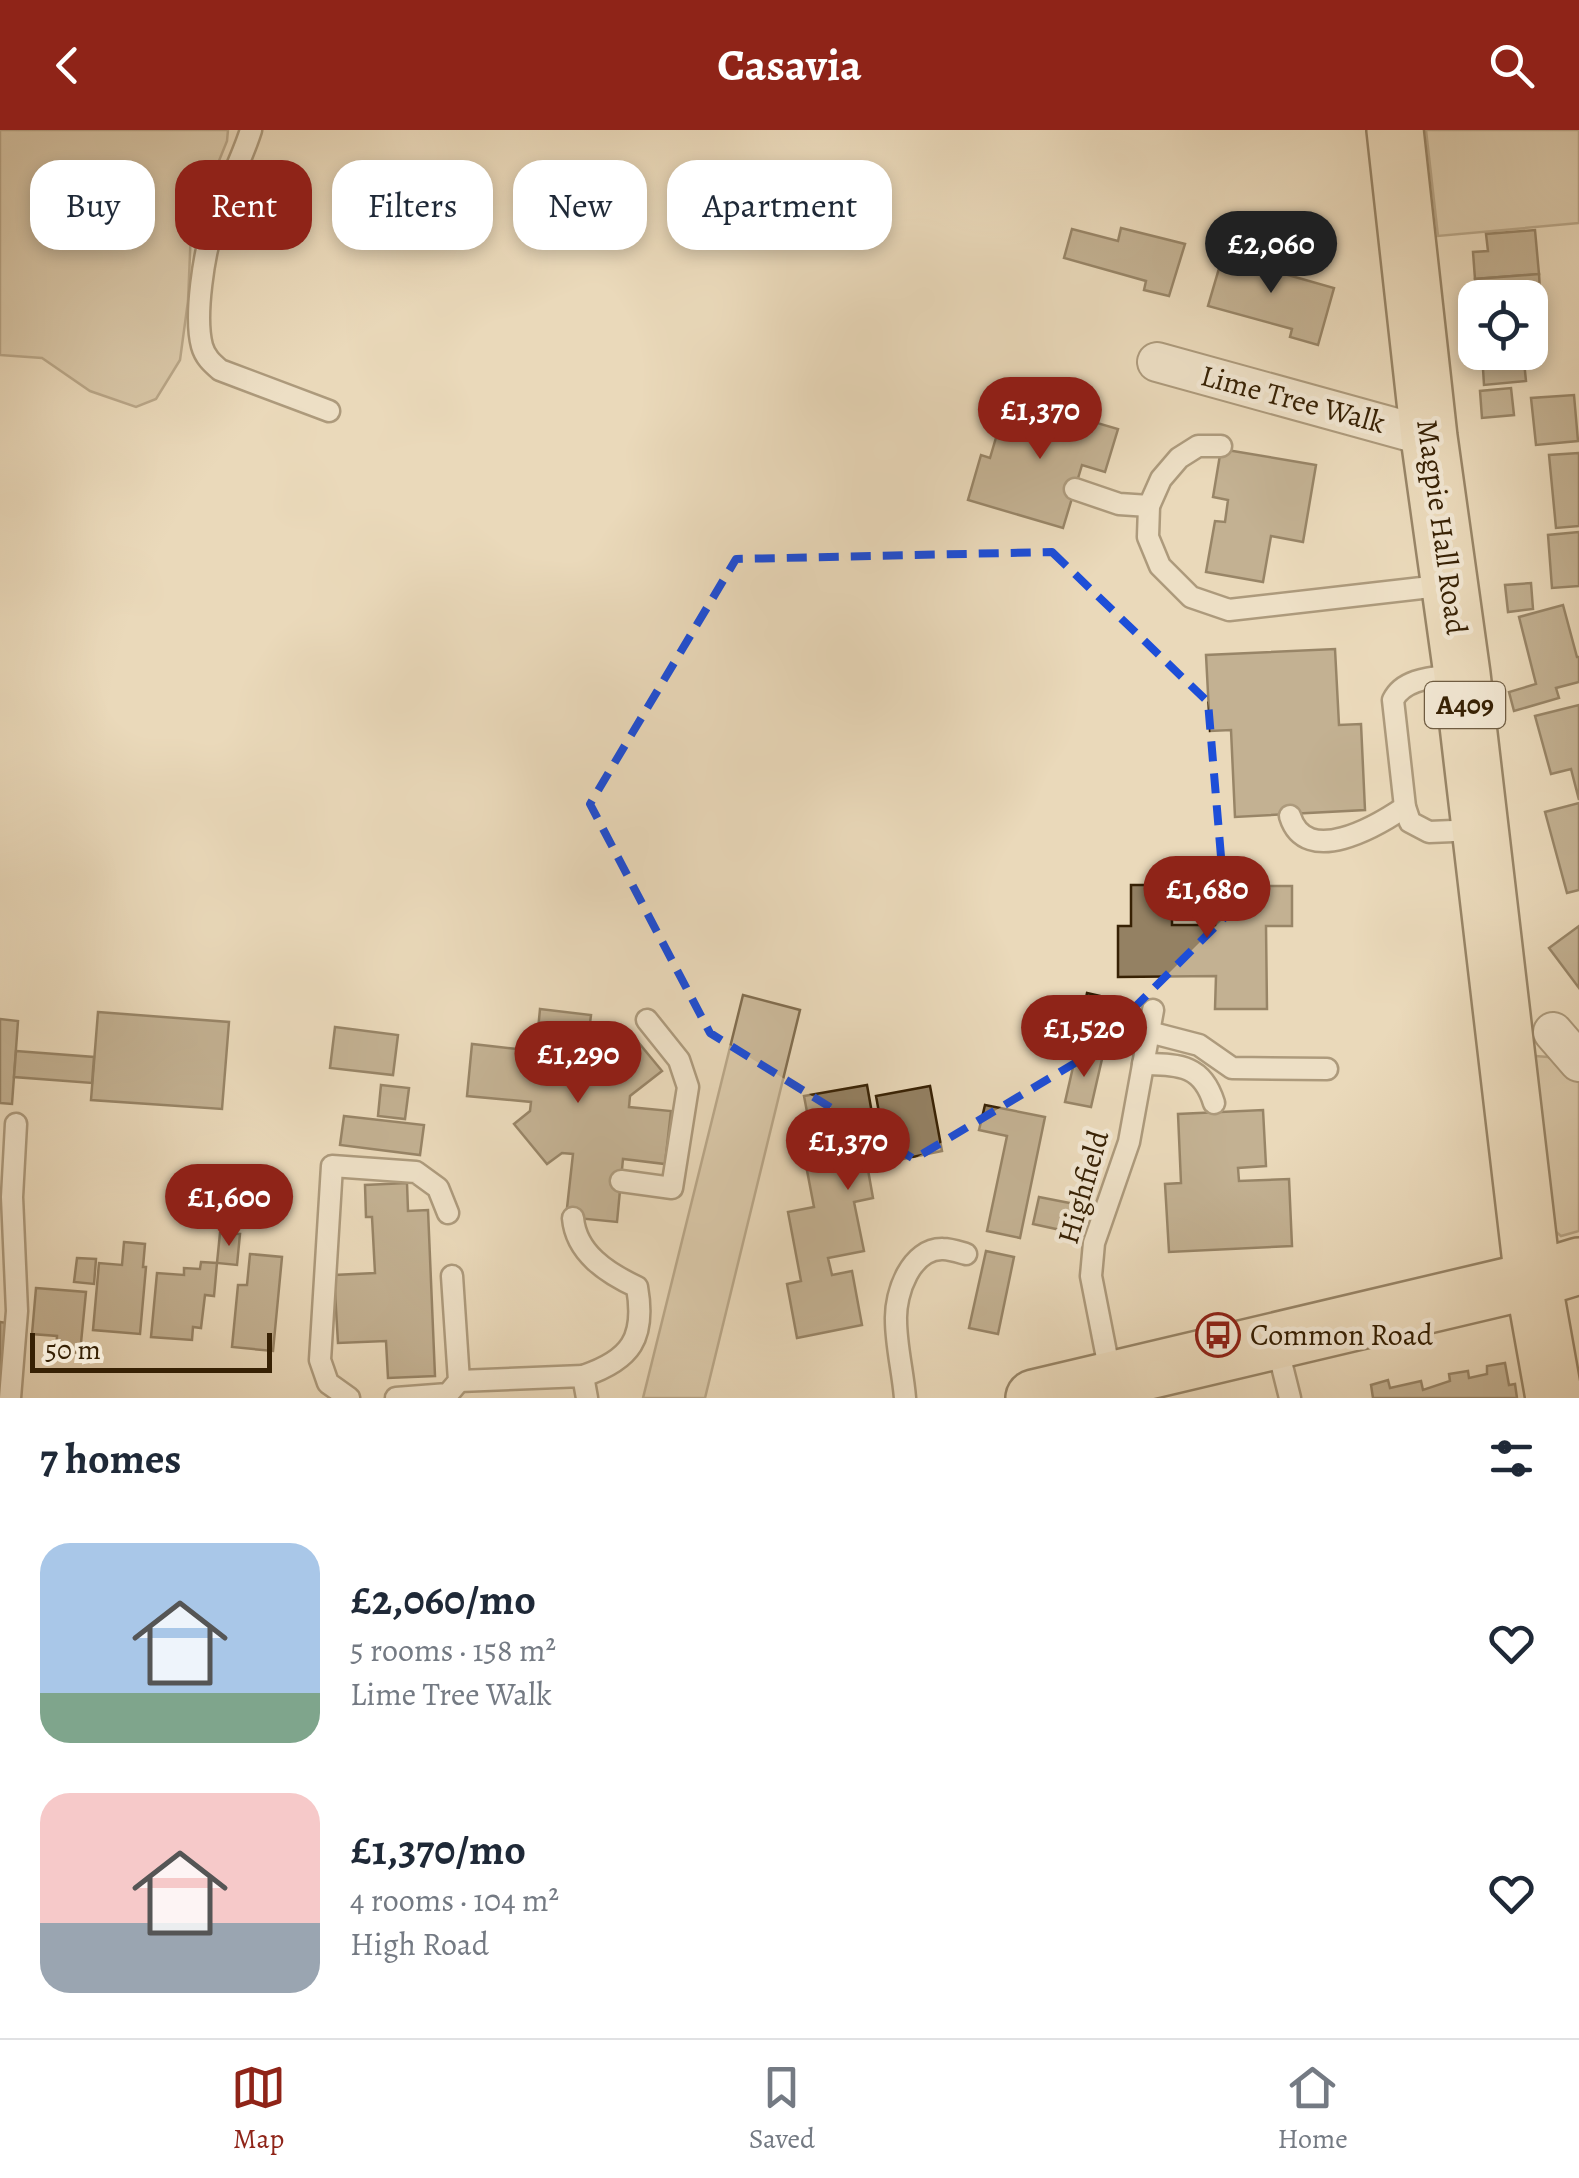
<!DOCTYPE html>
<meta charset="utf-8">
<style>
body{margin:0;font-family:Alegreya,serif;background:#f2f2f3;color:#1f2937;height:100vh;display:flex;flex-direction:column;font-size:38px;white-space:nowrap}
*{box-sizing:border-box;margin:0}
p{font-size:32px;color:#747a83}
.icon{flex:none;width:55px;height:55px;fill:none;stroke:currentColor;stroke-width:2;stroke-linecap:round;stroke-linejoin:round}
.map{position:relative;height:1268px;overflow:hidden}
.drawer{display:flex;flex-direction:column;background:#fff;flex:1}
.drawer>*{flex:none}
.banner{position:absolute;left:30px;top:30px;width:1000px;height:90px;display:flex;gap:20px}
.controls{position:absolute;left:1458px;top:150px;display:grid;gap:20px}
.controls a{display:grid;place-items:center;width:90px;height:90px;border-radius:20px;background:#fff;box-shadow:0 5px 15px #0003;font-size:50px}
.scale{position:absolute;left:30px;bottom:25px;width:242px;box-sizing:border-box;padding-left:10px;border:5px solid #372104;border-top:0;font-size:28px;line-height:35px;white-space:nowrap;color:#372104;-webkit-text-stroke:8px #f1e6d2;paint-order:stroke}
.price{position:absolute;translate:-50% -85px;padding:0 22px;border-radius:35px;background:#8f2418;color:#fff;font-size:32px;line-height:65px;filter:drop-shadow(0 2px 5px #0008)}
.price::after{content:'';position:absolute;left:50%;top:60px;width:30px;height:22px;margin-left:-15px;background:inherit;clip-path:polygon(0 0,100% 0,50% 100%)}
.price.on{background:#222;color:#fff}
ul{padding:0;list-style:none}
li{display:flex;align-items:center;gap:30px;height:250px;padding:0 40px}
li span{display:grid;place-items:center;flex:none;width:280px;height:200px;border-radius:30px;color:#555}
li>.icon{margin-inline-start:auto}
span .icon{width:120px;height:120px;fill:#fffc;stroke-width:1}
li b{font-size:42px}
h2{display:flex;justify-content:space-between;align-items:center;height:120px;padding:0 40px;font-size:42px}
.tag{padding:0 35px;border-radius:30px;background:#fff;box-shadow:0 5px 15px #0003;font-size:35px;line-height:90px}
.tag.on{background:#8f2418;color:#fff}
header{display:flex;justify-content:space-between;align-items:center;height:130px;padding:0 40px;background:#8f2418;color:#fff;font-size:45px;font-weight:600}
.menu{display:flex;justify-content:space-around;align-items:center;height:140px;border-top:2px solid #e0e1e3;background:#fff;font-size:28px;color:#747a83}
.menu a{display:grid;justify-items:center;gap:5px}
.menu .on{color:#8f2418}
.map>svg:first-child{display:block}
.green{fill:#ccba9b;stroke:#826e50;stroke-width:2.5}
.building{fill:#948163;stroke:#372104;stroke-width:2.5}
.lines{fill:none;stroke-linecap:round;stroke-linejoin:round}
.lane-casing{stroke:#644f32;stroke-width:25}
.street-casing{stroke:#644f32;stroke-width:42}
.primary-casing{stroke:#372104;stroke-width:60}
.lane{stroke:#f1e6d2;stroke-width:20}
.street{stroke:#f1e6d2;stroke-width:38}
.primary{stroke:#ead9ba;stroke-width:55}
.marked{fill:none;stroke:#1d4ed8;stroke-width:8;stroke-dasharray:20 12;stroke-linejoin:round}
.labels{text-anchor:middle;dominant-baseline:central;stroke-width:9;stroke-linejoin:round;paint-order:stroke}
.shield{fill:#f1e6d2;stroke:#6f5c42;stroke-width:2.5}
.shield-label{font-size:28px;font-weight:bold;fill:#372104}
.street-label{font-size:30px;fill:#372104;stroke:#f1e6d2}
.poi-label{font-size:30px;fill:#372104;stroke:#f1e6d2;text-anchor:start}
</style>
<header><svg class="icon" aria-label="back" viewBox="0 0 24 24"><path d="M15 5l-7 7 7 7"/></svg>Casavia<svg class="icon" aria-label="search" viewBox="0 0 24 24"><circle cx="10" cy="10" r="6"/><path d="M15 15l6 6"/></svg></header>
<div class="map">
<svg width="1579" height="1268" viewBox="0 0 1579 1268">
<rect width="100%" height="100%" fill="#ead9ba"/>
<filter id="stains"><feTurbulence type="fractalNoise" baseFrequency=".002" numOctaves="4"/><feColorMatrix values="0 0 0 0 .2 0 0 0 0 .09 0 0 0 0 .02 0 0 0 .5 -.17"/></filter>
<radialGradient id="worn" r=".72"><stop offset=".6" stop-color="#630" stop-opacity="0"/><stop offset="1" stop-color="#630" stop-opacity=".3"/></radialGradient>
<g class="green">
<polygon points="0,0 228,0 227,11 191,100 188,171 180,230 156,269 136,277 90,261 42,228 0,225"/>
<polygon points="1426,0 1579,0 1579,93 1438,106"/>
<polygon points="743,865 800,880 705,1268 643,1268"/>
<polygon points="1535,926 1548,927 1579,949 1579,1101 1561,1106 1555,1101 1526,939"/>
</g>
<g class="building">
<polygon points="1121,98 1185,114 1169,166 1144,160 1146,151 1064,128 1072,99 1118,111"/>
<polygon points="1535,100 1539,144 1475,149 1473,122 1488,121 1486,104"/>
<polygon points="1225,118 1262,128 1260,137 1334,158 1318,215 1290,207 1292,199 1208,176"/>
<polygon points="1539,144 1540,161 1531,162 1533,178 1530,178 1530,168 1477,168 1475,149"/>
<polygon points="1482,222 1523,222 1526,251 1484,255"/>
<polygon points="1511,258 1514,285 1482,288 1480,261"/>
<polygon points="1574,265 1578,311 1536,315 1531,268"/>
<polygon points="1008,267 1118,299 1105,342 1082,335 1063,398 968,370 981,325 990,328"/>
<polygon points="1221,319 1316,335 1303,412 1271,406 1263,452 1206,442 1215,391 1225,392 1228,370 1213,367"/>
<polygon points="1579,323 1579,396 1556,398 1549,325"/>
<polygon points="1579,402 1579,456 1552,458 1548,405"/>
<polygon points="1531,453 1533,479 1508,482 1505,455"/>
<polygon points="1563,475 1577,527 1579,527 1579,552 1556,558 1559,568 1514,581 1509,562 1536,554 1519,487"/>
<polygon points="1335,519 1339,595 1361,594 1365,680 1235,687 1231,600 1210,601 1206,525"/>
<polygon points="1579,575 1579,670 1571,639 1551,644 1535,586"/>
<polygon points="1579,673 1579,760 1567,763 1545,682"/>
<polygon points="1131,755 1172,755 1172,795 1215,795 1215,756 1292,756 1292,796 1266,796 1267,879 1215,879 1216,846 1118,847 1118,796 1131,796"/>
<polygon points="1579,796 1579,858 1549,818"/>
<polygon points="1087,863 1113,869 1104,912 1078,907"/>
<polygon points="540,879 591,885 586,926 596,927 629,901 662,941 630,966 629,977 671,981 665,1034 623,1029 617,1092 566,1087 573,1024 562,1023 547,1034 514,994 530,981 531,972 467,966 472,914 536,921"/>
<polygon points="98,882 229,892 222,979 91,970"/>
<polygon points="0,889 18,891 12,974 0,973"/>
<polygon points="335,897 398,905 393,945 330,938"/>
<polygon points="16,921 94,927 92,953 14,947"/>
<polygon points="1076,924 1102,929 1091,977 1065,972"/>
<polygon points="381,955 409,958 405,989 378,986"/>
<polygon points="867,955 873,989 880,988 876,966 930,956 942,1021 888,1032 886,1019 865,1023 873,1068 854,1072 864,1121 828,1128 832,1145 852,1141 862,1195 797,1208 787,1154 801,1151 788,1082 814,1077 805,1030 829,1026 825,1006 812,1008 804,966"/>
<polygon points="985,975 1045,987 1020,1108 987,1101 1007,1006 979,1000"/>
<polygon points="1263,980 1266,1036 1238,1038 1239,1051 1289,1049 1292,1116 1169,1122 1165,1054 1181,1053 1178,984"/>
<polygon points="344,986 424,995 420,1025 340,1015"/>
<polygon points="407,1053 408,1081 428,1080 435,1246 388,1248 386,1211 338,1213 334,1145 375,1143 372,1087 366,1087 365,1055"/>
<polygon points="1039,1067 1085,1076 1079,1104 1033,1094"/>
<polygon points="220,1103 240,1104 237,1135 217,1133"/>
<polygon points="124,1112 145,1114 143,1137 146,1137 140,1204 93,1200 99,1133 122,1135"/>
<polygon points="986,1121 1014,1127 998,1204 969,1198"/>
<polygon points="250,1124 282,1127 273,1221 232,1217 238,1155 247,1155"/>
<polygon points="77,1128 96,1129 94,1154 74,1152"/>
<polygon points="201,1132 217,1133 214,1166 205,1165 201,1198 193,1197 192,1210 151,1207 157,1143 184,1145 184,1138 200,1139"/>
<polygon points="36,1158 86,1162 80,1223 56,1221 57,1206 32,1204"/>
<polygon points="0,1192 7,1193 1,1262 0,1262"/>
<polygon points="1505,1233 1509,1255 1515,1254 1517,1268 1373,1268 1371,1255 1388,1250 1390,1258 1421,1251 1423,1260 1450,1251 1449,1244 1468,1241 1469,1248 1487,1244 1487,1236"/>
</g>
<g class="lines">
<g class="lane-casing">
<g id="lane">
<path d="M251,0C241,32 224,62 214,93C204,123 194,186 202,216C205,227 212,233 220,240L329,281"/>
<polyline points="1221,316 1198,316 1179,328 1161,349 1149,376 1148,407 1160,436 1191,467 1229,480 1448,455"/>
<polyline points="1075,359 1119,374 1149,376"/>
<path d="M1462,544C1438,548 1405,546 1393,570L1405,677L1410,692L1429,702L1478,700"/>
<path d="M1290,686C1306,738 1377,696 1405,677"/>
<polyline points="1149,902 1199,915 1232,938 1327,939"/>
<path d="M1143,934C1179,935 1202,934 1214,973"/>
<polyline points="621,1051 672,1058 688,957 679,930 647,890"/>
<path d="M573,1088C576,1123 607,1143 637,1157C646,1208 631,1230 583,1246"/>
<polyline points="1276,1212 1290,1268"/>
<polyline points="1111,1248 1091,1146 1094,1113 1129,1012 1153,880"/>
<polyline points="459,1251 583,1246 587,1268"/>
<polyline points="10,1268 17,1181 12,1067 16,994"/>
<polyline points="349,1268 328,1253 320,1230 332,1036 416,1042 438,1058 448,1083"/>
<polyline points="396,1268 448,1264 459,1251 452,1146"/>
<path d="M905,1268C903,1242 896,1216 896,1190C895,1163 911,1118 943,1119C950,1119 959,1122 966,1124"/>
</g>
</g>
<g class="street-casing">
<g id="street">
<polyline points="1157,232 1429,307"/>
<polyline points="1553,902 1579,932"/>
</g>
</g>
<g class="primary-casing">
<g id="primary">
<polyline points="1395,0 1429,307 1462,544 1533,1150 1554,1268"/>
<polyline points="1034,1268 1533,1150 1579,1136"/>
</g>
</g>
<use href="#lane" class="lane"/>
<use href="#street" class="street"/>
<use href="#primary" class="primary"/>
</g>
<path d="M0 0H1579V1268H0ZM1052,422L1208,572L1226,786L1085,927L914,1029L710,903L590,674L736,429Z" fill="#ead9ba" fill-opacity=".55" fill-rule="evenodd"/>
<path class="marked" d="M1052,422L1208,572L1226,786L1085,927L914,1029L710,903L590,674L736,429Z"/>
<defs>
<g id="bus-ring" transform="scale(2.25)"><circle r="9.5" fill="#f1e6d2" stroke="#8f2418" stroke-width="1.5"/><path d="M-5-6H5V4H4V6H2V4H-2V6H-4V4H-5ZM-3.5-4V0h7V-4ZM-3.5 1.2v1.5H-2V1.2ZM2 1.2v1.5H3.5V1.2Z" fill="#8f2418"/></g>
</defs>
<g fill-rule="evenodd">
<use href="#bus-ring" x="1218" y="1205"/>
</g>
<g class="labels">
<rect class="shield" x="1425" y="552" width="80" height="46" rx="8"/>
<g class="shield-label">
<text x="1465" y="575">A409</text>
</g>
<g class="street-label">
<text transform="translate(1293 269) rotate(15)">Lime Tree Walk</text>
<text transform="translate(1442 397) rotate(82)">Magpie Hall Road</text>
<text transform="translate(1083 1057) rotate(-74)">Highfield</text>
</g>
<g class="poi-label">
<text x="1250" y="1205">Common Road</text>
</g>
</g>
<rect width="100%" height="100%" filter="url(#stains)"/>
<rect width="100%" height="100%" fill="url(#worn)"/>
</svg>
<div class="controls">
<a><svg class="icon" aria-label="locate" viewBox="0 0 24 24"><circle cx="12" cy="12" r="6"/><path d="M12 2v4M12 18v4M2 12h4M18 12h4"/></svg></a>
</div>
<div class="scale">50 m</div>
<b class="price on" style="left:1271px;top:166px">£2,060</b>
<b class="price" style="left:1040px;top:332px">£1,370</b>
<b class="price" style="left:1207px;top:811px">£1,680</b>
<b class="price" style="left:1084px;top:950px">£1,520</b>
<b class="price" style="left:578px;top:976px">£1,290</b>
<b class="price" style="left:848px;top:1063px">£1,370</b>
<b class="price" style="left:229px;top:1119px">£1,600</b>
<div class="banner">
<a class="tag">Buy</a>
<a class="tag on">Rent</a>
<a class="tag">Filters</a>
<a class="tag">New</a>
<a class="tag">Apartment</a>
</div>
</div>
<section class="drawer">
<h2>7 homes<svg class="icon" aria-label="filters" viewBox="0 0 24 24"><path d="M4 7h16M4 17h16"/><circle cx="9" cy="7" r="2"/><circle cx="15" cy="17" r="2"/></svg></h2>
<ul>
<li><span style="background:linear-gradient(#a9c7e8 75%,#7fa58c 0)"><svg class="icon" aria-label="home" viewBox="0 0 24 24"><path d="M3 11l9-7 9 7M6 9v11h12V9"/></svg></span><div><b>£2,060/mo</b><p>5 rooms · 158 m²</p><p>Lime Tree Walk</p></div><svg class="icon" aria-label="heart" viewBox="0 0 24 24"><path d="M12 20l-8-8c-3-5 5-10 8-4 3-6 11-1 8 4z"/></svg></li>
<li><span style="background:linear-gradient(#f6c9c9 65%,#9aa5b1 0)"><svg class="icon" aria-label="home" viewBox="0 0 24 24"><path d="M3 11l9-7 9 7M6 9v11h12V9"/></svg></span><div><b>£1,370/mo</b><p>4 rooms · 104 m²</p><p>High Road</p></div><svg class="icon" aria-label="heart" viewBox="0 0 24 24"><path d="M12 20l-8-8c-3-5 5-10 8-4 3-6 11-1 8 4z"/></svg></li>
</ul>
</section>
<nav class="menu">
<a class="on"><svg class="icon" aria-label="map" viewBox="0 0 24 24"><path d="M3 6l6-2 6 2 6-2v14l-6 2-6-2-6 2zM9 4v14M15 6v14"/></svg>Map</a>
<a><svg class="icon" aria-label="saved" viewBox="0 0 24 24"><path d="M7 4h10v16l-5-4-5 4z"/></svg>Saved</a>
<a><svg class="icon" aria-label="home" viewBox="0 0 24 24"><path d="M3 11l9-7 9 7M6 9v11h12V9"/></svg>Home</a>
</nav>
